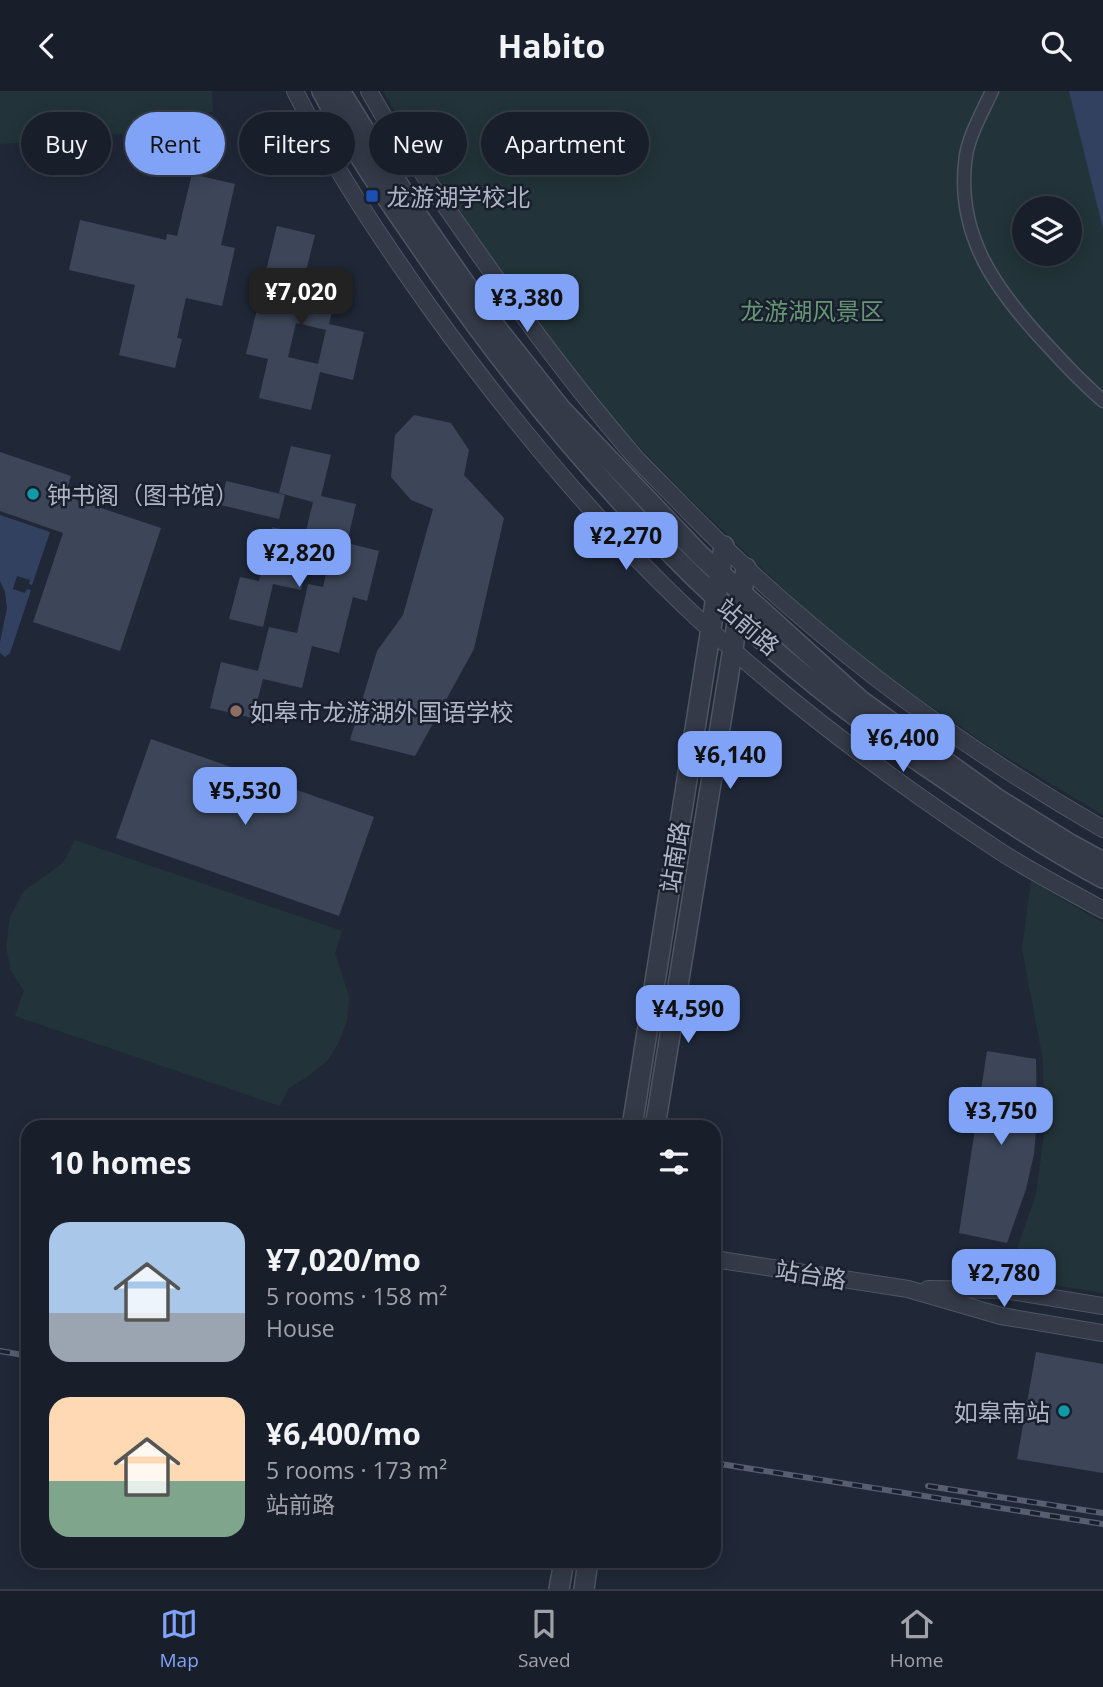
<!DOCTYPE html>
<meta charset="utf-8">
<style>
body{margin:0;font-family:"Open Sans","Noto Sans SC",sans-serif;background:#252b36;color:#f1f3f6;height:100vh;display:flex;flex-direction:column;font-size:26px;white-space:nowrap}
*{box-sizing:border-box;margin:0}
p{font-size:23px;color:#9fa2a8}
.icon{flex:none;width:38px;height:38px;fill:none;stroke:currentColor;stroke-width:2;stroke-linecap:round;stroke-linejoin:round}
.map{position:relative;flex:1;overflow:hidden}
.details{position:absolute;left:21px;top:1029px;width:700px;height:448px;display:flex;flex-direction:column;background:#181e2a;border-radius:21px;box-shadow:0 4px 18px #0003,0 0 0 2px #363c47}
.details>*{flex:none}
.guide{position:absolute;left:21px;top:21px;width:700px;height:63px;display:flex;gap:14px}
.buttons{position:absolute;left:1012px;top:105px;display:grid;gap:14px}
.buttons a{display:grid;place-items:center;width:70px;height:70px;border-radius:50%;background:#181e2a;box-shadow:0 4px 18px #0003,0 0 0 2px #363c47;font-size:35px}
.price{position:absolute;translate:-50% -60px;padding:0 16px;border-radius:14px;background:#80a3f8;color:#111;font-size:23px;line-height:46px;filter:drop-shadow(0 2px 4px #0008)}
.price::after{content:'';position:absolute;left:50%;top:42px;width:21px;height:16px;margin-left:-10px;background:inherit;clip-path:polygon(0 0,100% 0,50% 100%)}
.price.active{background:#222;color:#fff}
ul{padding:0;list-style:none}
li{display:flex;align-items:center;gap:21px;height:175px;padding:0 28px}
li span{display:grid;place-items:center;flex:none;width:196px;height:140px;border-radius:21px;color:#555}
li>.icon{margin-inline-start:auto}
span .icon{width:84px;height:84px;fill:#fffc;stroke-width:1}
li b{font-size:30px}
h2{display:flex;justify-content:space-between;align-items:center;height:84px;padding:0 28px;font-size:30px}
.chip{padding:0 24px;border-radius:32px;background:#181e2a;box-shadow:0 4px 18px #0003,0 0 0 2px #363c47;font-size:24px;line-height:63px}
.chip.active{background:#80a3f8;color:#111}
header{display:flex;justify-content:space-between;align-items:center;height:91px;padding:0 28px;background:#181e2a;font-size:32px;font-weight:700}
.tabs{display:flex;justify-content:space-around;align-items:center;height:98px;border-top:2px solid #363c47;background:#181e2a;font-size:19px;color:#9fa2a8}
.tabs a{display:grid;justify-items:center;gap:4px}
.tabs .active{color:#80a3f8}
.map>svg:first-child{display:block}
.green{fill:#223439;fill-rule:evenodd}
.water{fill:#334160}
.building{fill:#3c4658;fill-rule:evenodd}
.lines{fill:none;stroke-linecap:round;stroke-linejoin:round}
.pedestrian-casing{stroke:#4e5563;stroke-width:15}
.minor-casing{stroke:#4e5563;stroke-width:18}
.tertiary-casing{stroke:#4e5563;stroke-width:22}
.pedestrian{stroke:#343a48;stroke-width:12}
.minor{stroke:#343a48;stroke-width:16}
.tertiary{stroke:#343a48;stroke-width:19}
.rail-casing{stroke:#565e70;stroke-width:6}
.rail{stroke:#191f2d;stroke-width:3.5;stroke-dasharray:10;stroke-linecap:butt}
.transit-dot{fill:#1a4fb4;stroke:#191f2d;stroke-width:2.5}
.culture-dot{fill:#0f9aa8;stroke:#191f2d;stroke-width:2.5}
.education-dot{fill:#8d6e63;stroke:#191f2d;stroke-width:2.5}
.labels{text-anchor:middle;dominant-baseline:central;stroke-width:5;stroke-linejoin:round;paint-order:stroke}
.poi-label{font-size:24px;fill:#aeb5c5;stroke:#191f2d;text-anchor:start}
.park-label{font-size:24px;fill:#669675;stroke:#191f2d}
.street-label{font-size:24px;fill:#aeb5c5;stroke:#191f2d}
</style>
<header><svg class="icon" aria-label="back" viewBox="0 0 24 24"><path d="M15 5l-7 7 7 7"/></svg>Habito<svg class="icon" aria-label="search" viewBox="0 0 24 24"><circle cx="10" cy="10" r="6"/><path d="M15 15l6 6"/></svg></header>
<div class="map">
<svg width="1103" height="1498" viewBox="0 0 1103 1498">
<rect width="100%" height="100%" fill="#202838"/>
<g class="green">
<polygon points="0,0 212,0 213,21 168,25 169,39 108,44 108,48 0,53"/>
<path d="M383,0H1103V724L993,658L856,564L823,536L685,403L625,341L572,277L443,104ZM1024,117H1069V163H1024Z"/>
<polygon points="75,749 342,840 335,862 349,906 347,930 338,953 327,970 307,986 289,997 280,1015 15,925 24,900 11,880 6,856 10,826 24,800 63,772"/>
<polygon points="1031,790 1103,832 1103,1202 1007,1186 1036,1104 1045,1035 1043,969 1022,858"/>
</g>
<g class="water">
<polygon points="1069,0 1103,0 1103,138"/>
<polygon points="0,424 50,441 32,494 29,493 30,489 17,485 13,498 25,502 27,498 31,499 10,562 5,566 0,562 0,551 7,517 5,501 0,490"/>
</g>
<g class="building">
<polygon points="192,83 235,93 221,154 235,157 222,215 186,207 177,247 182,248 175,277 119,264 135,194 69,179 80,129 166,149 167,143 177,145"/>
<path d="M277,135L315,144L306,180L340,188L329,233L364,241L353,289L320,281L311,319L259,307L268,268L246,263L257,218L279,223L288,185L266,180ZM296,232L326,239L318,273L288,266Z"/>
<polygon points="414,324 451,332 469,359 464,384 504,427 474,558 415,665 350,649 377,560 403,524 433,418 411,409 391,386 395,344"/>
<polygon points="291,355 331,364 321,405 356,413 347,452 379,460 367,510 353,506 339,562 312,555 302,597 263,588 253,627 210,617 221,571 258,580 269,536 297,542 308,493 323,496 332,457 312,453 301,499 273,493 263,536 229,528 240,486 259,490 272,436 305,444 313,411 279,402"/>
<polygon points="0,361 71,385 65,405 161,437 120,560 33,531 63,442 0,420"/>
<polygon points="226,390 285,404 279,428 221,414"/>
<polygon points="151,648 374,726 339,825 116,747"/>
<polygon points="987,960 1036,968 1037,1029 1034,1063 1026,1098 1007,1152 959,1142"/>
<polygon points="1036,1261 1103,1273 1103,1382 1017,1368"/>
</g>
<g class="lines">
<g class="pedestrian-casing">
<path id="pedestrian" d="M992,0C983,20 970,42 966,64C954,145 998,202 1050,257C1067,276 1084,293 1103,310"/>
</g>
<g class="minor-casing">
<g id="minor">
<path d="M295,0C332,75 380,146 428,214C517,338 619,460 734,560C817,633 908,700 1001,761C1034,782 1069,800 1103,819"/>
<path d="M369,0L384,26C464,142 543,260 636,367C653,385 671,402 688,420C810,545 952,651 1103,738"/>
<polyline points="714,1168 908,1198 1001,1225 1103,1242"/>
<polyline points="928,1198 1004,1199 1103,1215"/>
</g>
</g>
<g class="tertiary-casing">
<g id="tertiary">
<path d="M322,0C353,60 393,116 431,171C551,345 693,503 862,630C886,648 911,665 936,682C990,719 1045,756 1103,787"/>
<polyline points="340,0 420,128 491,230 561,318 700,464 860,609 996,707 1070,753 1103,771"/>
<polyline points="632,1036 724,455"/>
<polyline points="655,1036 746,477"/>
<polyline points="559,1498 564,1470"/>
<polyline points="584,1498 588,1470"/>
</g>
</g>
<use href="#pedestrian" class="pedestrian"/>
<use href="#minor" class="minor"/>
<use href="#tertiary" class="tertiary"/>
<g class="rail-casing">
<g id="rail">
<polyline points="0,1260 28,1265"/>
<polyline points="714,1372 1103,1433"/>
<polyline points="928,1395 1103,1422"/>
</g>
</g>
<use href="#rail" class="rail"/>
</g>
<rect class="transit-dot" x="365" y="98" width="14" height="14" rx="3.5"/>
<g class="culture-dot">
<circle cx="33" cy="403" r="7"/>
<circle cx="1064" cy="1320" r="7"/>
</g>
<circle class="education-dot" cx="236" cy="620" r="7"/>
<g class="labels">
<g class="poi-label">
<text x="386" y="105">龙游湖学校北</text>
<text x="47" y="403">钟书阁（图书馆）</text>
<text x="250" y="620">如皋市龙游湖外国语学校</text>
<text x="1050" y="1320" text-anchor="end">如皋南站</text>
</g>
<g class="park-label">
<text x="812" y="219">龙游湖风景区</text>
</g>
<g class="street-label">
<text transform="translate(749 535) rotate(41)">站前路</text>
<text transform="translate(674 766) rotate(-81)">站南路</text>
<text transform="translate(811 1183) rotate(9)">站台路</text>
</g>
</g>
</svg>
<div class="buttons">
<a><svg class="icon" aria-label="layers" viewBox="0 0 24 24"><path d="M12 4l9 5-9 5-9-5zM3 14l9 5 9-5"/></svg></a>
</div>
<b class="price active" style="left:301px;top:237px">¥7,020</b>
<b class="price" style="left:527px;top:243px">¥3,380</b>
<b class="price" style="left:626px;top:481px">¥2,270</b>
<b class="price" style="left:299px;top:498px">¥2,820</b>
<b class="price" style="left:903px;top:683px">¥6,400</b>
<b class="price" style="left:730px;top:700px">¥6,140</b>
<b class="price" style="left:245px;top:736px">¥5,530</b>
<b class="price" style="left:688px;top:954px">¥4,590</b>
<b class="price" style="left:1001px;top:1056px">¥3,750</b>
<b class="price" style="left:1004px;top:1218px">¥2,780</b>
<div class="guide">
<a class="chip">Buy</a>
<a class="chip active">Rent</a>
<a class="chip">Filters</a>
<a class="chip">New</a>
<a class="chip">Apartment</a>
</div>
<section class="details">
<h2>10 homes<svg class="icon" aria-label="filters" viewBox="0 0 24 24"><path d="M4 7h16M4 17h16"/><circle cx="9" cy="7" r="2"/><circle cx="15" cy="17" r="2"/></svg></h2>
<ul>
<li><span style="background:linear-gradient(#a9c7e8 65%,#9aa5b1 0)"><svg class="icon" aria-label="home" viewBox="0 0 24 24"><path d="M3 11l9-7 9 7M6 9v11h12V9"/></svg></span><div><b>¥7,020/mo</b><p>5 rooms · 158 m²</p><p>House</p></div></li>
<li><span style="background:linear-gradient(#ffd9b3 60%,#7fa58c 0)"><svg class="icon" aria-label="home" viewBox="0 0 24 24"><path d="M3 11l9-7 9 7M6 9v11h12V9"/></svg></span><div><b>¥6,400/mo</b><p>5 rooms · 173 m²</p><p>站前路</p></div></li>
</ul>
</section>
</div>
<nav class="tabs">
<a class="active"><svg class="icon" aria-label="map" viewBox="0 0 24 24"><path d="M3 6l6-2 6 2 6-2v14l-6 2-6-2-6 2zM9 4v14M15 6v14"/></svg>Map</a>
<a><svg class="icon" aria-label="saved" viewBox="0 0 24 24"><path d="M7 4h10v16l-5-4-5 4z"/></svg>Saved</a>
<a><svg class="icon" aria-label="home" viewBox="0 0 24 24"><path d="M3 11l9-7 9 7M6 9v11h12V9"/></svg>Home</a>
</nav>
